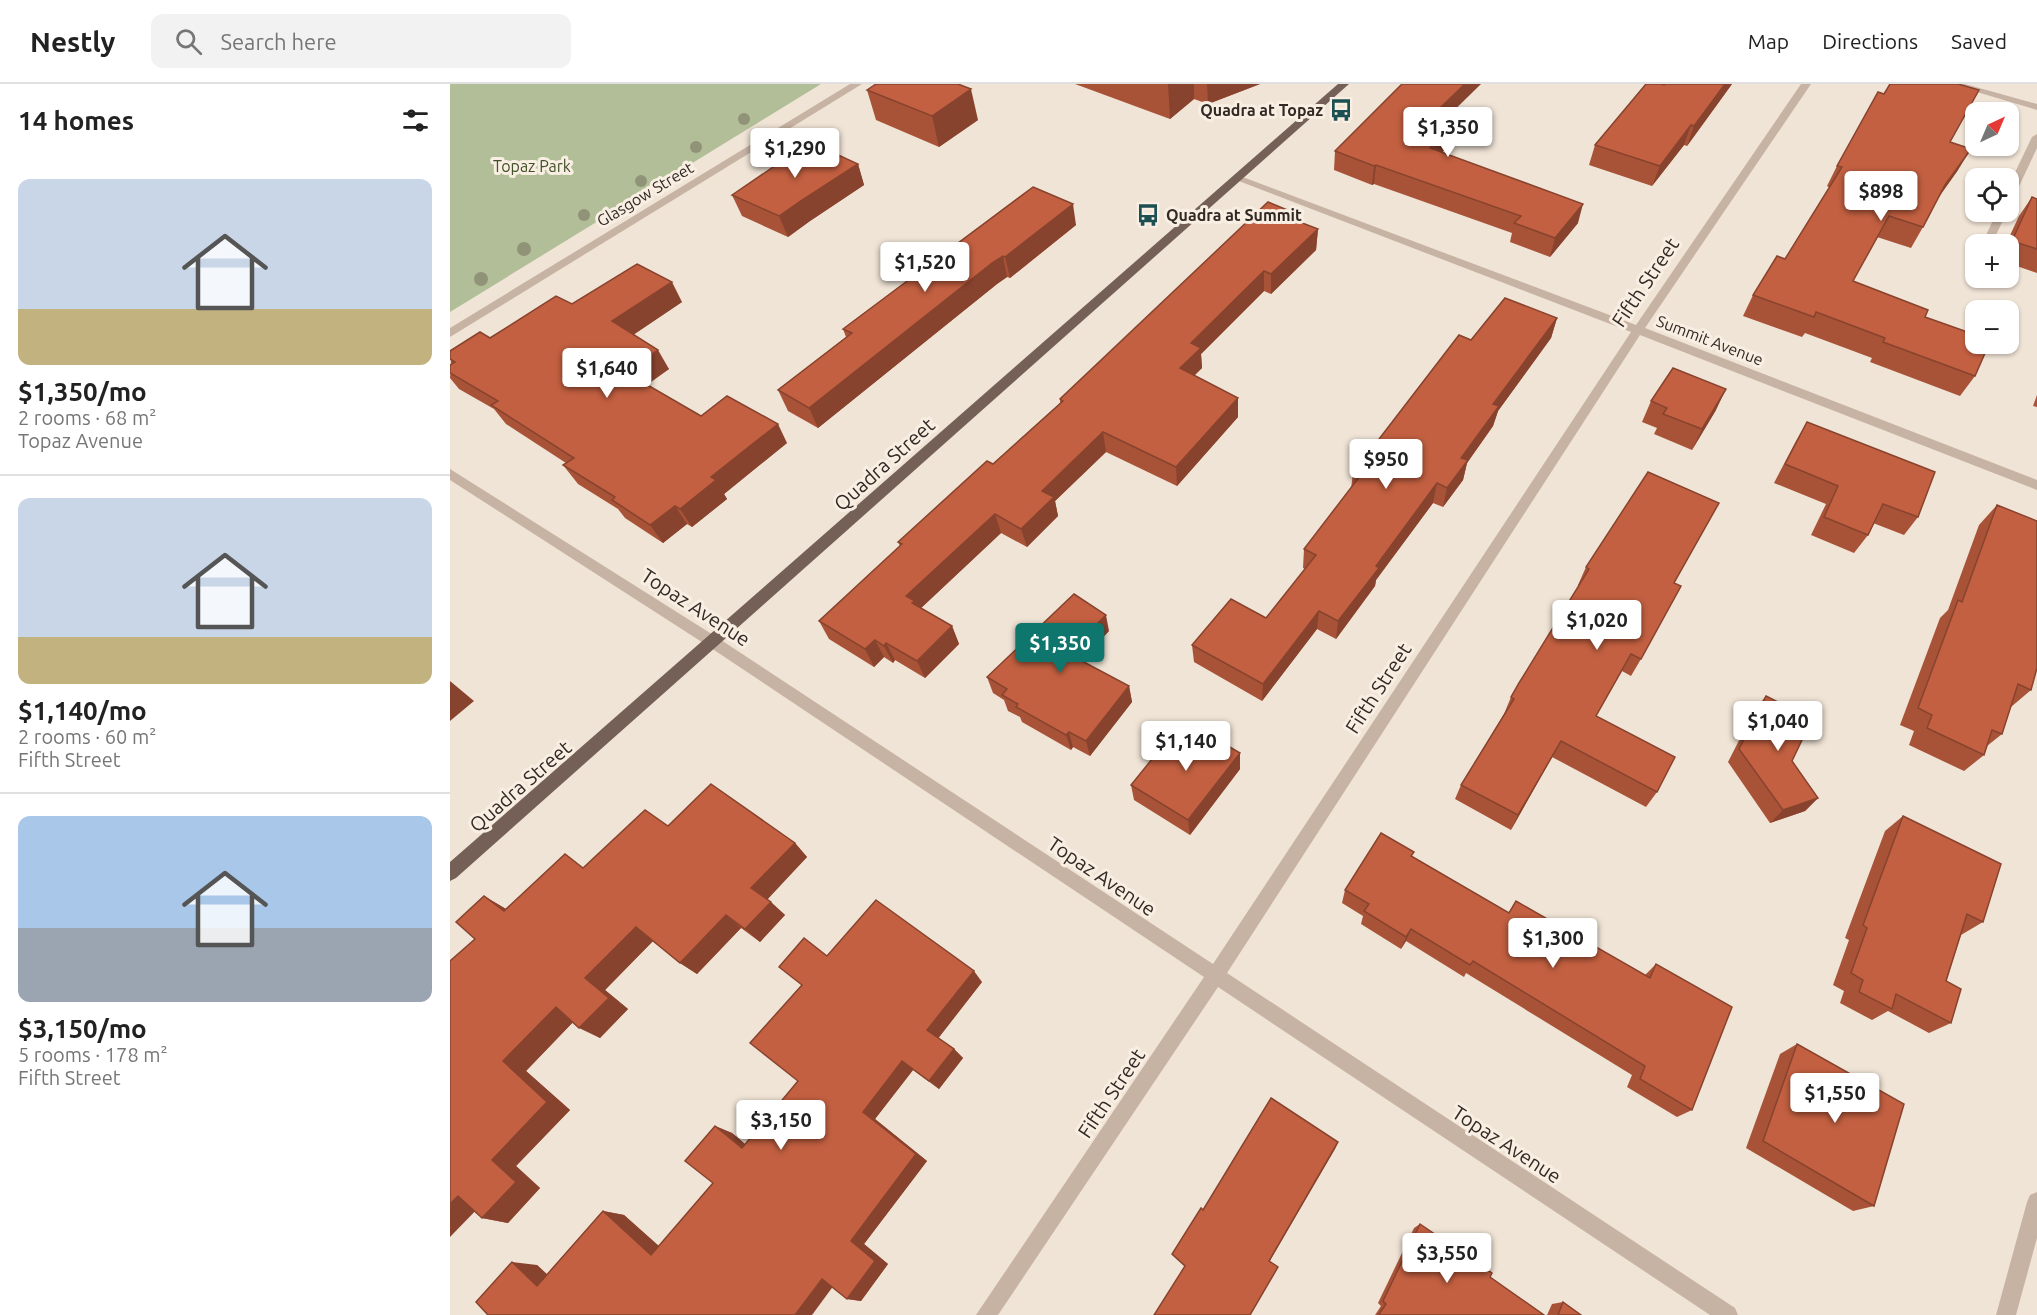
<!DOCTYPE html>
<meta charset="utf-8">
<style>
body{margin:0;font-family:Ubuntu,sans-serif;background:#f2f2f2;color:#222;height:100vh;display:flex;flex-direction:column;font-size:22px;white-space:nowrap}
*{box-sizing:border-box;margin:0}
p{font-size:20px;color:#767676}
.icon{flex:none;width:33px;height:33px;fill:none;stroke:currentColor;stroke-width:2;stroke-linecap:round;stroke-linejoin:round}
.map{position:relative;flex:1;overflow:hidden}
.sheet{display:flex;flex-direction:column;background:#fff;width:450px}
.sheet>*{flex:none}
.needle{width:39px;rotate:44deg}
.fabs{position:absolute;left:1515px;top:18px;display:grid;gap:12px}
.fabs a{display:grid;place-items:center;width:54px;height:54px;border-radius:12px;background:#fff;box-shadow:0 2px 4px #0004;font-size:30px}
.price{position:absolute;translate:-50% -51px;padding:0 14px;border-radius:6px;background:#fff;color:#222;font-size:20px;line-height:39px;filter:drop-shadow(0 2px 3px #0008)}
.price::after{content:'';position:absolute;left:50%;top:36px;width:18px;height:14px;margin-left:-9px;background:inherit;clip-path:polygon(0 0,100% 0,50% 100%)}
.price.selected{background:#0f766e;color:#fff}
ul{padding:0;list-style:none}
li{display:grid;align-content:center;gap:12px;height:318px;padding:0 18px}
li+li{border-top:2px solid #e0e0e0}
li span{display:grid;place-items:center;height:186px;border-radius:12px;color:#555}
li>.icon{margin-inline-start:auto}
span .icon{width:108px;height:108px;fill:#fffc;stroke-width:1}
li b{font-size:26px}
h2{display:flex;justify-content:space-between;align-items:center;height:72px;padding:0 18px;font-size:26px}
header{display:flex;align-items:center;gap:36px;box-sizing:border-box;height:84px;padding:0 30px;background:#fff;border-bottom:2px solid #e0e0e0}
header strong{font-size:28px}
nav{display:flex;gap:33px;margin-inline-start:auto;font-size:21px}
.search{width:420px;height:54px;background:#f2f2f2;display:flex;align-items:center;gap:15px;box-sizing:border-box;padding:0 21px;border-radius:12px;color:#767676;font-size:22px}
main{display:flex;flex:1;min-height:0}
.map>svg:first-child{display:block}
.green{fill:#b1be97}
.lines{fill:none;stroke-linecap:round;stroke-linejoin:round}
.minor{fill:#c7b3a3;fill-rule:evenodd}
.major{fill:#746056;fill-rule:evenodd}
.tree{fill:#909377}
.wall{fill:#a85338}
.shaded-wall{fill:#88432e}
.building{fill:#c36041;stroke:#88432e;stroke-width:1.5}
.labels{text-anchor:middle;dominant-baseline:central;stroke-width:6;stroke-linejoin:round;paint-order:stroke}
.far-poi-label{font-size:16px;font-weight:bold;fill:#322925;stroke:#f8eee2;text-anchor:end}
.far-park-label{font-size:16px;fill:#425029;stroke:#f8eee2}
.far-street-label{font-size:16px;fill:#322925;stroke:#f8eee2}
.street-label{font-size:20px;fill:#322925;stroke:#f8eee2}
</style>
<header>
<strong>Nestly</strong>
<div class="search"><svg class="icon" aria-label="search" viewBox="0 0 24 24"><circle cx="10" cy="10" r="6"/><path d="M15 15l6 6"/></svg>Search here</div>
<nav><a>Map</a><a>Directions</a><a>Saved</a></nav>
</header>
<main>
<section class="sheet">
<h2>14 homes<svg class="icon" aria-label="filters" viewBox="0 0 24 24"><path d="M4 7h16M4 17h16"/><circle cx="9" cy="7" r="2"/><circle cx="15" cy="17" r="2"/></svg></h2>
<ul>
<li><span style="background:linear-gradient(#c9d6e8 70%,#c2b280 0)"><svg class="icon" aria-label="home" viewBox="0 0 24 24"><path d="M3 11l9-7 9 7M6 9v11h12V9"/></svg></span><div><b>$1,350/mo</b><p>2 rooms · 68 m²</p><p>Topaz Avenue</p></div></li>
<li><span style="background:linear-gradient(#c9d6e8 75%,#c2b280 0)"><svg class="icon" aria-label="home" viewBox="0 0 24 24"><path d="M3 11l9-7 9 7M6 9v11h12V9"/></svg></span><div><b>$1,140/mo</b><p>2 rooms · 60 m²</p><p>Fifth Street</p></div></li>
<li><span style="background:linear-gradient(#a9c7e8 60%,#9aa5b1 0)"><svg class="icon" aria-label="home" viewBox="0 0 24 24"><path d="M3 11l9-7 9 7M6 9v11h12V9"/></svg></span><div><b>$3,150/mo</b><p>5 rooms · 178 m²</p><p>Fifth Street</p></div></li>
</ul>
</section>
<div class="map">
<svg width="1587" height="1231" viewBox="0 0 1587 1231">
<rect width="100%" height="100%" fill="#f0e4d6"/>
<polygon class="green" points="0,0 371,0 0,228"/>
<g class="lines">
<g class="minor">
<polygon points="400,0 412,0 0,253 0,244"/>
<polygon points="1351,0 1361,0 1195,244 1587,396 1587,406 1190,251 777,889 1285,1224 1288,1231 1260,1231 768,903 548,1231 526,1231 754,893 258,562 0,396 0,385 268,554 763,880 1181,248 781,94 790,92 1186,241"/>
<polygon points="1500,0 1515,0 1587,20 1587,26"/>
<polygon points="1587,50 1587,64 1563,115 1558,118 1558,103 1582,53"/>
<polygon points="1547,128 1557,128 1545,153 1537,153 1536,151"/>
<polygon points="1587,1108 1587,1154 1566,1231 1546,1231 1577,1118 1580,1111"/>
</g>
<polygon class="major" points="888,0 899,0 6,794 0,797 0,778"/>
</g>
<g class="tree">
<circle cx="294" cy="35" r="6"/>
<circle cx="246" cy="63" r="6"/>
<circle cx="191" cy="97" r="6"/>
<circle cx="134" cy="131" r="6"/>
<circle cx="74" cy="165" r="7"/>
<circle cx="31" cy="195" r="7"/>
</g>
<g class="wall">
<polygon points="625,0 810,0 758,20 744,15 720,35"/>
<polygon points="1282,0 1237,62 1234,61 1202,102 1139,81 1145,61 1214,1"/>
<polygon points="417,6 528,36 489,63 426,36"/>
<polygon points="1002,28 1013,32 1010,51 992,68 1128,139 1100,173 1060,158 1062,149 924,100 922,101 884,86 885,67"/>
<polygon points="1500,58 1508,86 1489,113 1473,143 1461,164 1427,153 1403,197 1475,233 1525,292 1510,312 1420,278 1422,274 1355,249 1352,253 1293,232 1303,211 1335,175 1380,104 1377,102 1387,82"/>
<polygon points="408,80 414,101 360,137 338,153 292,132 282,111"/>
<polygon points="583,103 626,141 560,194 557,193 547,200 368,344 338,327 328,306 396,253 393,245"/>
<polygon points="1582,113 1587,115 1587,189 1558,179 1558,160 1556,160 1569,132"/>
<polygon points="852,132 851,139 868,145 866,166 821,210 814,207 751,270 752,284 744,292 788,333 727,402 656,368 605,417 608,432 577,463 551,449 471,524 502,542 509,560 475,594 445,576 443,579 434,573 424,583 379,555 369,537 450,462 448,458 543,380 610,319 610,315"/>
<polygon points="232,218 183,251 219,285 197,301 251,332 337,359 274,410 277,415 242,443 237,440 213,459 175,434 168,425 128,400 113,381 116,379 56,340 44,325 9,305 0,294 1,280 0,267 40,254 122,220"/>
<polygon points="1107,234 1101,254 1048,327 1043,342 1017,379 1013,396 993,423 983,419 926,496 925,502 886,555 867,545 812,617 744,578 742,561 816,534 855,485 853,484 854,465 901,405 903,389 1021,256"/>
<polygon points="1587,311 1587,323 1583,322"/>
<polygon points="1201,317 1266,326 1242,366 1204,350 1207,344 1192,338"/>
<polygon points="1357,338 1468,433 1454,451 1423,439 1418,451 1404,469 1361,451 1376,420 1324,399 1346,357"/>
<polygon points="1547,421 1581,606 1561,623 1552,650 1537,662 1534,671 1514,687 1459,661 1464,647 1450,641 1490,534 1498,526 1529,441"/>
<polygon points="1136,483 1224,499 1191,575 1181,592 1172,587 1146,632 1207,708 1196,723 1102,673 1061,746 1005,715 1011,701 1054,630 1061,613 1129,502 1128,501"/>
<polygon points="659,547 630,576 679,602 682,618 640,672 623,663 621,666 572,638 570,633 558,627 554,616 543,609 537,593"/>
<polygon points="1316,612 1342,677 1368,714 1355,727 1320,739 1278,678 1304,627"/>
<polygon points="741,659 790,669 790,685 740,751 684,716 681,701"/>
<polygon points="1453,732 1533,838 1511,851 1496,897 1501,939 1479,949 1438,927 1422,936 1390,919 1394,907 1383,901 1399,856 1395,854 1435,747"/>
<polygon points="218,742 345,759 357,773 317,815 335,831 310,858 291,844 247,890 230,879 203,857 155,906 178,925 150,954 123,938 76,987 120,1026 66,1082 90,1104 58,1139 32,1134 34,812 56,825 115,770 133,784"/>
<polygon points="962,772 1059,829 1066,817 1195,891 1206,880 1242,1026 1227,1033 1177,1003 1182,991 1016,889 1014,893 956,857 951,865 911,840 913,832 892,819 895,806"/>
<polygon points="377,872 532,898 488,954 504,965 513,974 489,1005 463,986 425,1035 477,1077 414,1160 438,1180 411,1217 397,1215 382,1203 38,1231 87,1181 97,1190 153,1127 174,1131 209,1162 263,1099 265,1042 282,1049 295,1060 348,997"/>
<polygon points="1347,960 1424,1122 1403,1127 1296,1064 1330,970"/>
<polygon points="970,1140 1040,1193 1094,1231 925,1231 931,1222 928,1219 964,1144"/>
<polygon points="1113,1218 1131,1231 1097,1231 1102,1220"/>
</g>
<g class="shaded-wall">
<polygon points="718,0 744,0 744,15 720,35"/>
<polygon points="757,0 810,0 758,20"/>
<polygon points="1015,0 1031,0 987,43 990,24"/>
<polygon points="1275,0 1282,0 1237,62 1244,42"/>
<polygon points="521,5 528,36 489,63 482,32"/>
<polygon points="1013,32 1010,51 977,83 980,64"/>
<polygon points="1241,41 1234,61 1202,102 1210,82"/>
<polygon points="1521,65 1508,86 1482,122 1495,101"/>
<polygon points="408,80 414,101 360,137 338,153 329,132 352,116"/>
<polygon points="926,81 924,100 922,101 924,82"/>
<polygon points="623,120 626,141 560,194 555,173"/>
<polygon points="1133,120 1128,139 1100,173 1105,154"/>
<polygon points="852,132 851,152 847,137"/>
<polygon points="868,145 866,166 821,210 821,190"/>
<polygon points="553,172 557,193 547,200 368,344 359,324 542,179"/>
<polygon points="814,187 814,207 751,270 752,284 731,304 730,284 741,259"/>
<polygon points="222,198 232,218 174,257 162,237"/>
<polygon points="1107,234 1101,254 1048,327 1043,342 1017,379 1013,396 993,423 997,404 1011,374 1043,320"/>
<polygon points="208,266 219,285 187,307 175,288"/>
<polygon points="1276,305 1266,326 1242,366 1252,345"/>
<polygon points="788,314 788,333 727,402 726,383"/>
<polygon points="328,340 337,359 274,410 277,415 242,443 230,425 261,393"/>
<polygon points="653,348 656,368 605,417 608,432 577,463 571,445 592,407"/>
<polygon points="987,399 983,419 926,496 925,502 886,555 888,537 926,482"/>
<polygon points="225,422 237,440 213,459 200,441"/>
<polygon points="545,430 551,449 469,526 456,512"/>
<polygon points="869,527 867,545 812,617 813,600"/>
<polygon points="656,531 659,547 621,586 617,569"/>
<polygon points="502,542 509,560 475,594 467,577"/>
<polygon points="425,556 434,573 424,583 415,565"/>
<polygon points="436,559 445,576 443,579 434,562"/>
<polygon points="0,597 24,617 0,637"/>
<polygon points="679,602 682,618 640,672 636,657"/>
<polygon points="619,648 623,663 621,666 616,651"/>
<polygon points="1111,657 1102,673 1061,746 1068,731"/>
<polygon points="790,669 790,685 740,751 738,736"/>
<polygon points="1368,714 1355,727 1320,739 1333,726"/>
<polygon points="345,759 357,773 316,817 301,804"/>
<polygon points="34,812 56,825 54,827"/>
<polygon points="321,818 335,831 310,858 295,845"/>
<polygon points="276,831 291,844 247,890 230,879"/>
<polygon points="186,843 204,856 155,906 178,925 150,954 129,944 135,894"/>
<polygon points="961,845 956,857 951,865 956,853"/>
<polygon points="524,887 532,898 487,956 477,946"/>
<polygon points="106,923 127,934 76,987 120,1026 66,1082 90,1104 58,1139 32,1134 53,977"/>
<polygon points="504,965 513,974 489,1005 479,997"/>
<polygon points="452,977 463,986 425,1035 477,1077 414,1160 438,1180 411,1217 397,1215 401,1157 413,1028"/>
<polygon points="265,1042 282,1049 308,1071 292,1064"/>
<polygon points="888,1058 885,1065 818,1180 819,1177"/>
<polygon points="8,1112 35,1117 0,1153 0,1120"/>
<polygon points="153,1127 174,1131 222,1174 201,1171"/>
<polygon points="62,1178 87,1181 111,1204 87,1202"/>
<polygon points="372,1195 387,1197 362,1231 345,1231"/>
</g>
<g class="building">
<polygon points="426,0 508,0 521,5 482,32 417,6"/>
<polygon points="952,0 1015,0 990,24 1013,32 980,64 1133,120 1105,154 1064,139 1071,132 926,81 924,82 885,67"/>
<polygon points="1196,0 1211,0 1214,1 1215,0 1275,0 1244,42 1241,41 1210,82 1145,61"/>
<polygon points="1440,0 1508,0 1529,6 1500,58 1521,65 1495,101 1473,143 1439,132 1403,197 1478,226 1475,233 1526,251 1526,260 1539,260 1525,292 1433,258 1435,254 1366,228 1364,233 1303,211 1327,172 1335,175 1392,83 1387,82 1428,8 1434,10"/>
<polygon points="360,58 408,80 352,116 329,132 282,111"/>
<polygon points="583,103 623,120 555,173 553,172 542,179 359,324 328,306 402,249 393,245"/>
<polygon points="1582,113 1587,115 1587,165 1562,157"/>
<polygon points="818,118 852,132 847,137 868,145 821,190 814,187 741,259 751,264 730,284 788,314 726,383 653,348 592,407 604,413 571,445 545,430 456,512 465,517 462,519 502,542 467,577 436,559 434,562 425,556 415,565 369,537 452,460 448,458 537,377 543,380 613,317 610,315"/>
<polygon points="187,180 222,198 162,237 208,266 175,288 251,332 277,312 328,340 261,393 266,396 230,425 225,422 200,441 162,416 165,413 113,381 124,374 41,321 48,317 0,289 0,281 5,278 0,275 0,267 30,248 40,254 106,212 122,220"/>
<polygon points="1055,214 1107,234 1043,320 1049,322 1011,374 1018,376 997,404 987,399 926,482 929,484 888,537 869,527 813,600 742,561 781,515 816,534 866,471 854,465 910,392 903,389 1009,251 1021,256"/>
<polygon points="1223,284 1276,305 1252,345 1213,330 1217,324 1201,317"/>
<polygon points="1357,338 1485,388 1468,433 1433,420 1418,451 1374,433 1388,402 1335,380"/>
<polygon points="1198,388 1269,419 1224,499 1231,502 1191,575 1181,570 1146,632 1225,673 1207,708 1111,657 1068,731 1011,701 1064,615 1061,613 1069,599 1139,485 1136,483"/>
<polygon points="1547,421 1587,437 1587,584 1581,606 1568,600 1552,650 1542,646 1534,671 1477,644 1482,631 1468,624 1508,516 1512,518"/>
<polygon points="624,510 656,531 617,569 679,602 636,657 619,648 616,651 566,623 568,620 552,611 557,605 537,593"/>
<polygon points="1316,612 1362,635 1342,677 1368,714 1333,726 1289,665"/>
<polygon points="751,646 790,669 738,736 681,701 724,648 741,659"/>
<polygon points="261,700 345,759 301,804 321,818 295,845 276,831 230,879 186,843 135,894 159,914 129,944 106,923 53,977 97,1018 42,1076 66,1098 32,1134 8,1112 0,1120 0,877 25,855 6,838 34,812 54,827 115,770 133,784 195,726 218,742"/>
<polygon points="1453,732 1551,780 1533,838 1517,830 1496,897 1511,905 1501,939 1446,910 1442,925 1409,908 1413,896 1401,889 1417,844 1413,841"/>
<polygon points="931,749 964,768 961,772 1059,829 1066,817 1200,894 1206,880 1282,923 1242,1026 1190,995 1195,982 1023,877 1020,881 961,845 956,853 914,827 919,820 895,806"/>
<polygon points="426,816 524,887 477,946 504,965 479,997 452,977 413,1028 466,1070 401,1157 425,1177 397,1215 372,1195 345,1231 38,1231 26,1218 62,1178 87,1202 153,1127 201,1171 263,1099 235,1077 265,1042 292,1064 348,997 300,959 352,901 329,883 354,854 377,872"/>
<polygon points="1347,960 1454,1020 1424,1122 1313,1057"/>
<polygon points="821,1014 888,1058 819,1177 828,1183 800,1231 704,1231 735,1182 722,1170 751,1124 753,1126"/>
<polygon points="970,1140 1042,1189 1040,1193 1094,1231 931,1231 929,1230 936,1220 933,1217"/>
<polygon points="1113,1218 1131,1231 1108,1231"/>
</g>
<defs>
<g id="bus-bare" transform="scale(1.8)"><path d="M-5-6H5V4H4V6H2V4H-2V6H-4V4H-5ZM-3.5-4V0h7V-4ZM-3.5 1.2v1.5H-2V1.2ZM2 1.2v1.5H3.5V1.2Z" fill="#1c4f52" stroke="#f8eee2" stroke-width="2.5" paint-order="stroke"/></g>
</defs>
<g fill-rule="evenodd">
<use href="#bus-bare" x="891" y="26"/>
<use href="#bus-bare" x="698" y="131"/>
</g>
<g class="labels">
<g class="far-poi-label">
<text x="873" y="26">Quadra at Topaz</text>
<text x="716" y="131" text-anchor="start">Quadra at Summit</text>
</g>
<g class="far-park-label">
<text x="82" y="82">Topaz Park</text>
</g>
<g class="far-street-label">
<text transform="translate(195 110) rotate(-31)">Glasgow Street</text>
<text transform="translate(1260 256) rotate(21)">Summit Avenue</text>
</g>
<g class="street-label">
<text transform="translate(1195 198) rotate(-56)">Fifth Street</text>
<text transform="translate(434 380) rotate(-42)">Quadra Street</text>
<text transform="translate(246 523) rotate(33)">Topaz Avenue</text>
<text transform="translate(928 604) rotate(-57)">Fifth Street</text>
<text transform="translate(70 702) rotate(-41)">Quadra Street</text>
<text transform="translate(652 792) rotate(34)">Topaz Avenue</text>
<text transform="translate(661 1009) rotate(-56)">Fifth Street</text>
<text transform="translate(1057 1060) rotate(33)">Topaz Avenue</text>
</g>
</g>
</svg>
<div class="fabs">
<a><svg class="needle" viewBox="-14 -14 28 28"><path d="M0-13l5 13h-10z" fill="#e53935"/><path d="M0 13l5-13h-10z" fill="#767676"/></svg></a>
<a><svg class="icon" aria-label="locate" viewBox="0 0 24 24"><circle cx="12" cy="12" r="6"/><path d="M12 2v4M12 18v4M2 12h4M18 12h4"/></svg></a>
<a>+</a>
<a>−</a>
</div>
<b class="price" style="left:998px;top:74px">$1,350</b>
<b class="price" style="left:345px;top:95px">$1,290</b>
<b class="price" style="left:1431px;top:138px">$898</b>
<b class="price" style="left:475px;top:209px">$1,520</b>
<b class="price" style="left:157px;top:315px">$1,640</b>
<b class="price" style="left:936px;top:406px">$950</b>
<b class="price" style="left:1147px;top:567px">$1,020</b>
<b class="price selected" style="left:610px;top:590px">$1,350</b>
<b class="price" style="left:1328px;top:668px">$1,040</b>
<b class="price" style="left:736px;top:688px">$1,140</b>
<b class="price" style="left:1103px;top:885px">$1,300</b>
<b class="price" style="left:1385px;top:1040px">$1,550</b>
<b class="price" style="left:331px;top:1067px">$3,150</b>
<b class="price" style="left:997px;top:1200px">$3,550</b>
</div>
</main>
